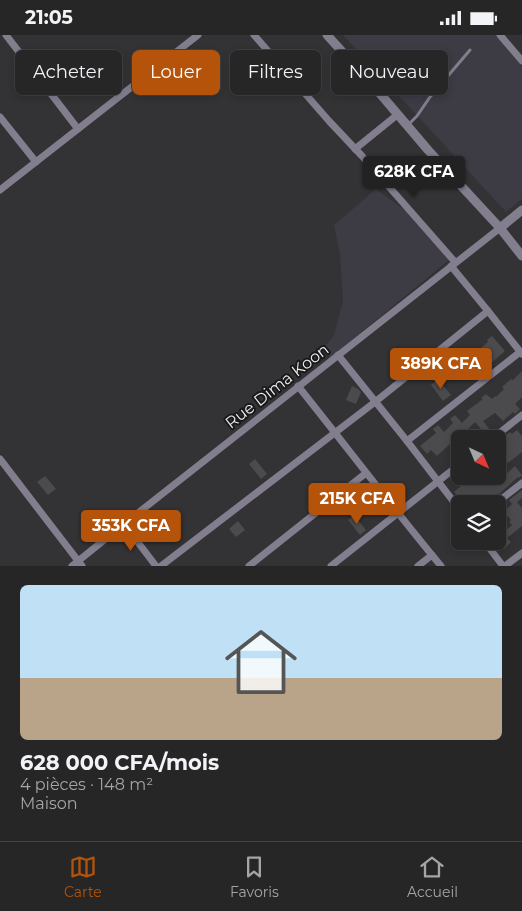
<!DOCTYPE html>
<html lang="fr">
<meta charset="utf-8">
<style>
body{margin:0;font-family:Montserrat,sans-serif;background:#323233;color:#f1f3f6;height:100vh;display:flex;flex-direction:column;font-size:19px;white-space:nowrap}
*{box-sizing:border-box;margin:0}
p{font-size:16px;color:#a4a5a7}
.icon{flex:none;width:28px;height:28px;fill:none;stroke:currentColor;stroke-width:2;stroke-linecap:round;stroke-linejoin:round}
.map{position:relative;height:531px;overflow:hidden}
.panel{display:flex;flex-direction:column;background:#262627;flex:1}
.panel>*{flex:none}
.hud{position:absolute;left:15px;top:15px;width:492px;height:45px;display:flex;gap:10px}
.needle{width:32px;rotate:136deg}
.tools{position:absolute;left:451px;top:395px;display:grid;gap:10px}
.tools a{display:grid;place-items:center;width:55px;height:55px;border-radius:8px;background:#262627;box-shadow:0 2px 8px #0003,0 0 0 1px #424344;font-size:25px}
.price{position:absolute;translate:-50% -42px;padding:0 11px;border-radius:5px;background:#b45309;color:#fff;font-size:16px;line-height:32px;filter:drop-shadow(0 1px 2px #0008)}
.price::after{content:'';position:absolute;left:50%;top:30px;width:15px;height:11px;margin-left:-8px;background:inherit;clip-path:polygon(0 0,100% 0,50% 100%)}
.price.current{background:#222;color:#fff}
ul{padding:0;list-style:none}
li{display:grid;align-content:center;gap:10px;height:265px;padding:0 20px}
li span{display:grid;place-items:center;height:155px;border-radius:8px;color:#555}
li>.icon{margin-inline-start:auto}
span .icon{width:90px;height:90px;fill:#fffc;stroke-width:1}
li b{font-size:21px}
.pill{padding:0 18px;border-radius:8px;background:#262627;box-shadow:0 2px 8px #0003,0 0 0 1px #424344;font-size:18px;line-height:45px}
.pill.current{background:#b45309;color:#fff}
.status{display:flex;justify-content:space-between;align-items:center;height:35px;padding:0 25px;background:#262627;direction:ltr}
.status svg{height:14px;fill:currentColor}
.tab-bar{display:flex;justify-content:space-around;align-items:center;height:70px;border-top:1px solid #424344;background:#262627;font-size:14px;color:#a4a5a7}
.tab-bar a{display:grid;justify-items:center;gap:2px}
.tab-bar .current{color:#b45309}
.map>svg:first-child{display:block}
.built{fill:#3d3b43}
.building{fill:#4b4a4d}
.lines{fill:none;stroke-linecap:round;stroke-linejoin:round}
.service{stroke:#827e8e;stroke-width:3}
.minor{stroke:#827e8e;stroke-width:7}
.tertiary{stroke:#827e8e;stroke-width:9}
.labels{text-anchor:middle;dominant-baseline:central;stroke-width:4;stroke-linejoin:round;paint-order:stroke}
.street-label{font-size:16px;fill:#eeedef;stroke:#1a1a1b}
</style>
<div class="status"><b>21:05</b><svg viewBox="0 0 49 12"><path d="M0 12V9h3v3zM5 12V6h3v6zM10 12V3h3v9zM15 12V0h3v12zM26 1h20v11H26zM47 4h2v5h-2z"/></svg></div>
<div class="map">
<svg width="522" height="531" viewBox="0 0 522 531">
<rect width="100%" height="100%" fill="#333234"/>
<g class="built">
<polygon points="343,0 496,0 522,32 522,164 506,177"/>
<polygon points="376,154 409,178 450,224 330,323 323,314 334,300 343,265 340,219 334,190"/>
</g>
<g class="building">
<polygon points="492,301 505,316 489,330 477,316 488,307 487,305"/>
<polygon points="522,336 522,362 515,369 520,374 515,379 513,377 503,386 495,378 483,386 491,396 486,400 475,387 464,398 470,404 460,404 460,412 455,416 450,409 437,421 431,415 427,419 420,411 436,398 433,394 438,390 444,397 453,388 450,384 455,380 462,388 470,380 467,376 483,364 481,363 486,359 492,364 495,361 496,362 504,354 502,352 511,344 513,345"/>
<polygon points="438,344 451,360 443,366 431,350"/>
<polygon points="352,351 358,354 361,357 356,369 346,365"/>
<polygon points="517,395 522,401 522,417 508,428 502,421 498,426 498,406 510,397 512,399"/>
<polygon points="255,424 267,439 261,444 249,429"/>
<polygon points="515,431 522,440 519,443 518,442 498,460 498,458 487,467 482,461 477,465 474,461 465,468 454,457 469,444 472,447 479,441 492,441 494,444 501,438 504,441"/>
<polygon points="45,441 56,454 48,460 37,447"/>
<polygon points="522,455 522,463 517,467 522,473 522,491 507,503 511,507 504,514 498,507 498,502 512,490 509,487 511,485 504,477 512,469 509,465"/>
<polygon points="354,480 366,495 360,500 348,485"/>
<polygon points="238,486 245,495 236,502 229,494"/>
</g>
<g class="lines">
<polyline class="service" points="408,90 417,81 430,62 470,15"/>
<g class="minor">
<polyline points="6,0 78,94"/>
<polyline points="254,0 329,86 362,121 455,227"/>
<polyline points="500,0 522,26"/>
<polyline points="0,82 36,127"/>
<polyline points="355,114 397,80"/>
<polyline points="0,155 198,0"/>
<polyline points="451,231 488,276 522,319"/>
<polyline points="338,320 407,406 460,475"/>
<path d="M298,351C346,411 392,472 441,531"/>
<polyline points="492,404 522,380"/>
<polyline points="407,406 520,317"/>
<polyline points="0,424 82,531"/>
<polyline points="495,469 522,448"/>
<polyline points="124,489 156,531"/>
<polyline points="484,506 503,531"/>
<polyline points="72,531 124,489 500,193"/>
<polyline points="161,531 375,367 488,276"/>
<polyline points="249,531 366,438"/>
<polyline points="331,531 460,429"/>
<polyline points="418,531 432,520"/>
<polyline points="505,531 522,518"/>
</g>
<g class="tertiary">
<polyline points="327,0 377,55 428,115 500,193 522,221"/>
<polyline points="500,193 522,175"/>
</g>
</g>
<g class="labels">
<g class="street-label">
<text transform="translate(277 351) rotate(-38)">Rue Dima Koon</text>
</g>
</g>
</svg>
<div class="tools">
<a><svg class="needle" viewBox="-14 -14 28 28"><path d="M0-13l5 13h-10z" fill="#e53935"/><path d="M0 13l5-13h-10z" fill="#a4a5a7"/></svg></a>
<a><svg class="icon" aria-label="layers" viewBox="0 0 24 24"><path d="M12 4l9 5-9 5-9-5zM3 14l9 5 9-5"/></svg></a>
</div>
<b class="price current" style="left:414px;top:163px">628K CFA</b>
<b class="price" style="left:441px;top:355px">389K CFA</b>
<b class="price" style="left:357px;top:490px">215K CFA</b>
<b class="price" style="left:131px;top:517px">353K CFA</b>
<div class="hud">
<a class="pill">Acheter</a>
<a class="pill current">Louer</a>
<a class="pill">Filtres</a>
<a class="pill">Nouveau</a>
</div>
</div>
<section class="panel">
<ul>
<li><span style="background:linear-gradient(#bfe0f5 60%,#b9a48a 0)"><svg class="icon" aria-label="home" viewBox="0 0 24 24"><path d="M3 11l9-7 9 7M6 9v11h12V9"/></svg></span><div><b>628 000 CFA/mois</b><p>4 pièces · 148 m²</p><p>Maison</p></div></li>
</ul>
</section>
<nav class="tab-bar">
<a class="current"><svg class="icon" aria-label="map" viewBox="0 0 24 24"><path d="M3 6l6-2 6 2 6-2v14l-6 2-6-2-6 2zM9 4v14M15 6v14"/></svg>Carte</a>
<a><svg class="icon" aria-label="saved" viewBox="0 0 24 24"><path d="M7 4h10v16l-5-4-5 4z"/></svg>Favoris</a>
<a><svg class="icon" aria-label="home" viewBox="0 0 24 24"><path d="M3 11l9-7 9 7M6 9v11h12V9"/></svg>Accueil</a>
</nav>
